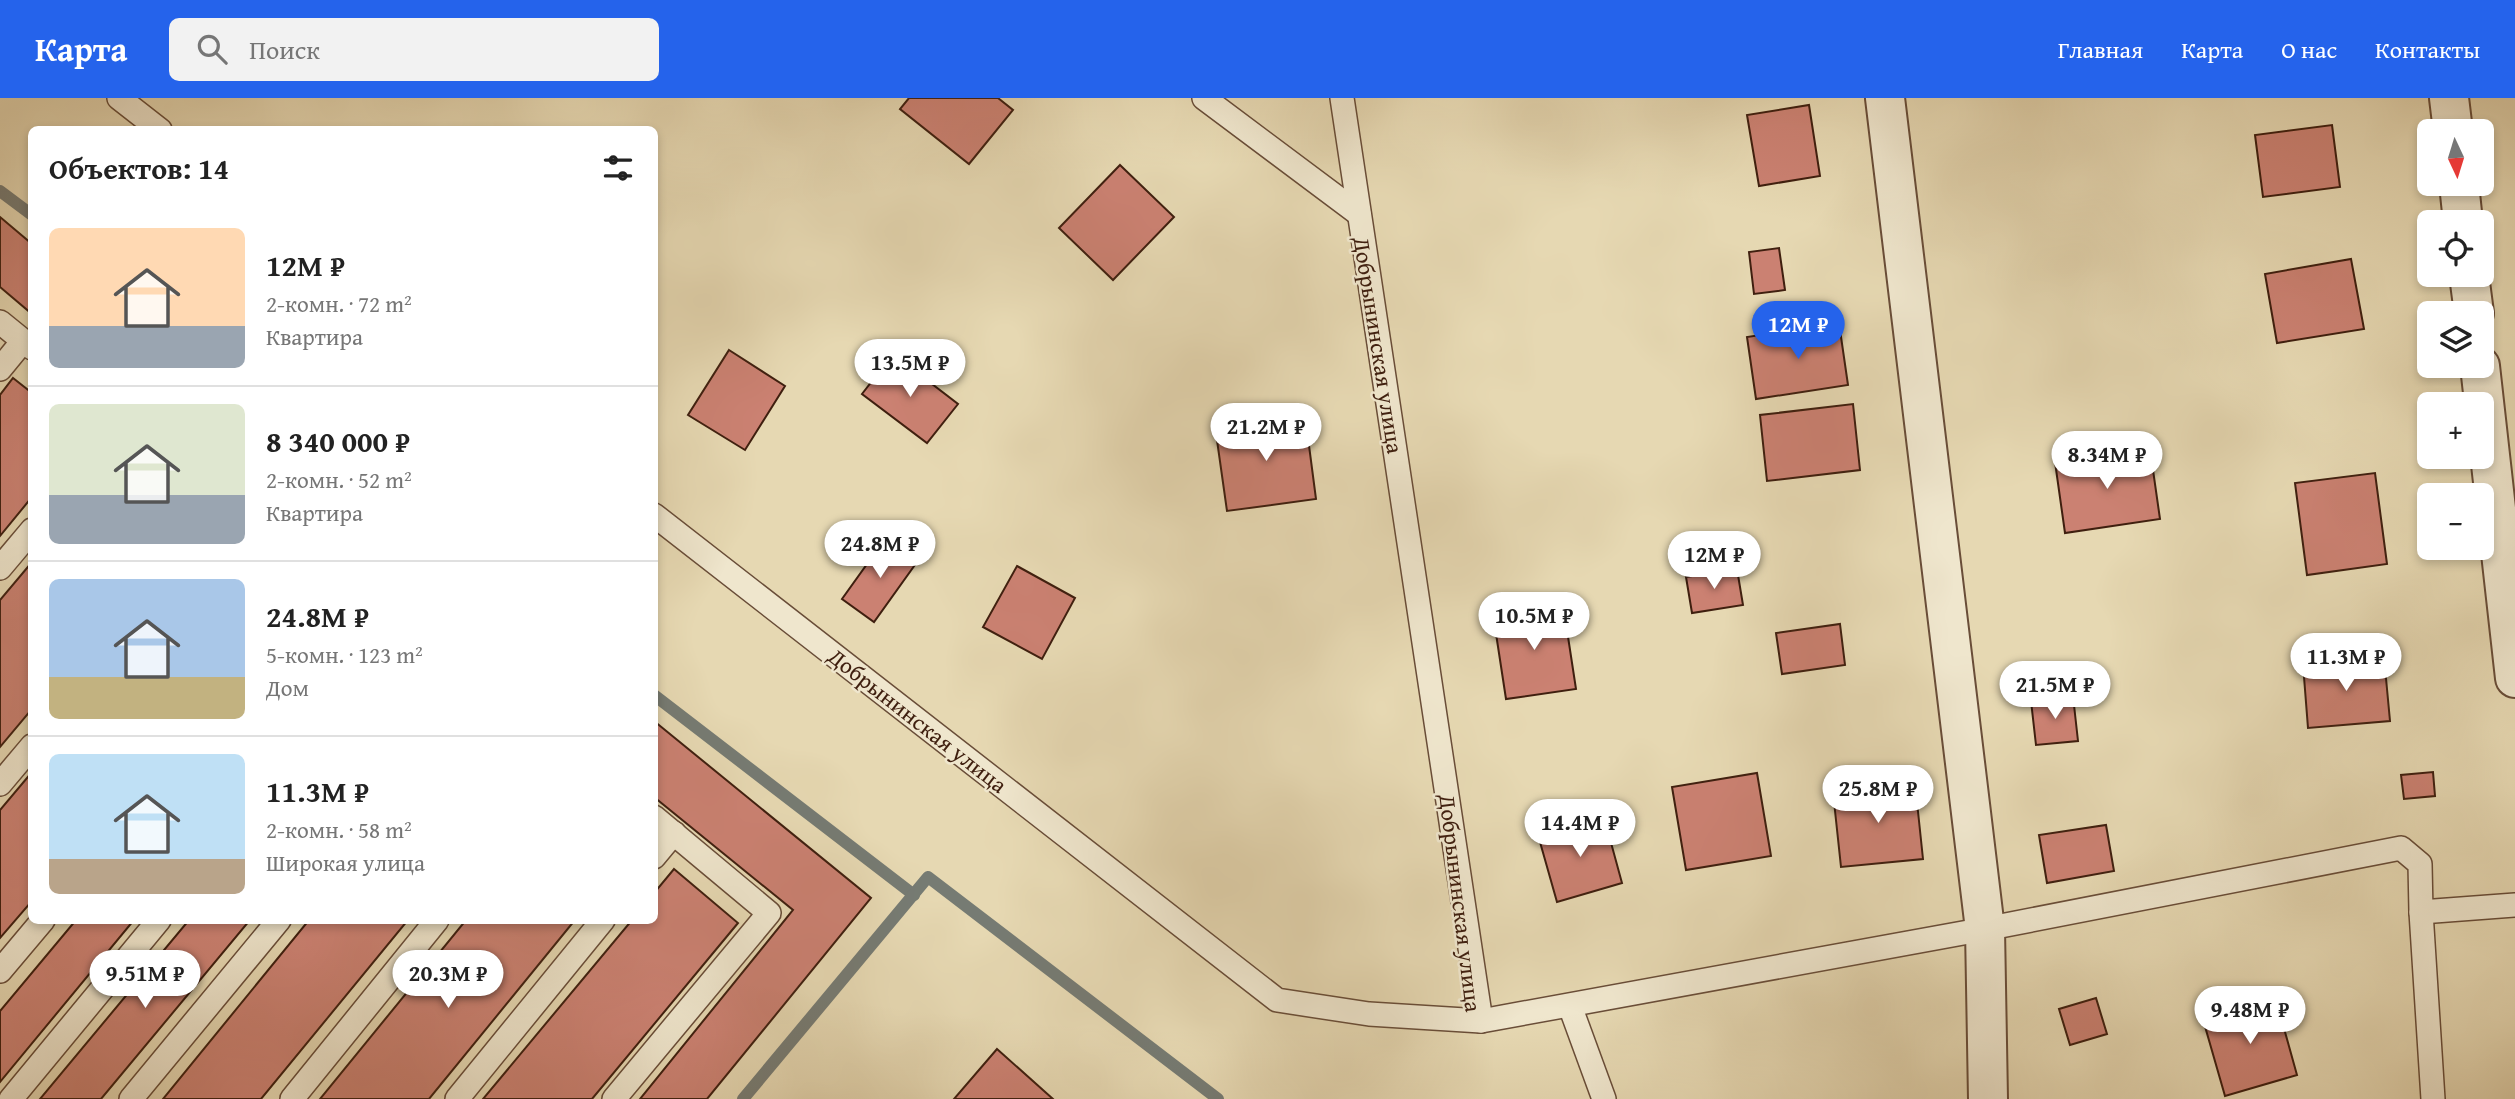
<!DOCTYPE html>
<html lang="ru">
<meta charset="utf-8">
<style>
body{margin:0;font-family:"Gentium Book Plus",serif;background:#f2f2f2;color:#222;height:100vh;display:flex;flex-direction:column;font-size:26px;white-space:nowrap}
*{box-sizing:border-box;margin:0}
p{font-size:23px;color:#767676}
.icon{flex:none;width:38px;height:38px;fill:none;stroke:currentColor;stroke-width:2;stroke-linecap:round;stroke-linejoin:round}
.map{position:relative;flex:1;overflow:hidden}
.side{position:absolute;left:28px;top:28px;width:630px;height:798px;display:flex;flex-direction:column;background:#fff;border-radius:10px;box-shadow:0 4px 10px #0003}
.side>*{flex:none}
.needle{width:46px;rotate:176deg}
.controls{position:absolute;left:2417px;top:21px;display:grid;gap:14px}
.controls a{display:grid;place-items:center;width:77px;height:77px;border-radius:10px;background:#fff;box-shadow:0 4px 10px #0003;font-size:35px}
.price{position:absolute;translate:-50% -60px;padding:0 16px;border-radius:24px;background:#fff;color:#222;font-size:23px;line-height:46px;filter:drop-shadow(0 2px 4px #0008)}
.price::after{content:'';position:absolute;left:50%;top:42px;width:21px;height:16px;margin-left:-10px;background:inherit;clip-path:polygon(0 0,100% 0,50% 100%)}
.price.current{background:#2563eb;color:#fff}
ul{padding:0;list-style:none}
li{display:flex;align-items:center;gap:21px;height:175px;padding:0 21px}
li+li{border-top:2px solid #e0e0e0}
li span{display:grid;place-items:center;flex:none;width:196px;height:140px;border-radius:10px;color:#555}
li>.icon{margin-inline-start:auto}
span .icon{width:84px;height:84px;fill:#fffc;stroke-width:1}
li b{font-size:30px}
h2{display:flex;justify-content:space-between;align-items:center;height:84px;padding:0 21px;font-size:30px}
header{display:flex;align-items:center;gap:42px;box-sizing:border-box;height:98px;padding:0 35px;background:#2563eb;color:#fff}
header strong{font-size:33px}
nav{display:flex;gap:38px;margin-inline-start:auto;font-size:24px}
.search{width:490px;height:63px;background:#f2f2f2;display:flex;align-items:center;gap:18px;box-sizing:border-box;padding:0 24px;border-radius:10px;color:#767676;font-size:26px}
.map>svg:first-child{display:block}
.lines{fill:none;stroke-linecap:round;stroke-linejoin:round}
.stream{stroke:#767b73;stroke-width:12}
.building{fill:#cb8172;stroke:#3f1f0f;stroke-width:2}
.lane-casing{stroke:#694d38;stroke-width:26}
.street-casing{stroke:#694d38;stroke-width:42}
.lane{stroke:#efe6cd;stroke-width:23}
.street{stroke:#efe6cd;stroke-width:38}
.labels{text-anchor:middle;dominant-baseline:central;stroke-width:5;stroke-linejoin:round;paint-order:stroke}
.street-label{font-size:23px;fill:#3f1f0f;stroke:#efe6cd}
</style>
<header>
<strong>Карта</strong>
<div class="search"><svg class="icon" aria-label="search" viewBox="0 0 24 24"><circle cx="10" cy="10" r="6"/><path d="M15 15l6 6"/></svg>Поиск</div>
<nav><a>Главная</a><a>Карта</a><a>О нас</a><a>Контакты</a></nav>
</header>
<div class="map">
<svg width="2515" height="1001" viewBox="0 0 2515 1001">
<rect width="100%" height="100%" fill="#e6d8b2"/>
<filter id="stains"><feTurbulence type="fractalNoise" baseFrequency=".00286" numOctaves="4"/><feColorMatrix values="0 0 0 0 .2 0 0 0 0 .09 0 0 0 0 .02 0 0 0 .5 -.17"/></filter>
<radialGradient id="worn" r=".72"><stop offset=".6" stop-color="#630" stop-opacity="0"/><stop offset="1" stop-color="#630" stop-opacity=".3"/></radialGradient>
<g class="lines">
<g class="stream">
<polyline points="0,93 32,117"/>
<polyline points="654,597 914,797"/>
<polyline points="743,1001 928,779 1218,1001"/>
</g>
</g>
<g class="building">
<polygon points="909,0 998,0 1013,12 969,66 900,11"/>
<polygon points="1809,7 1820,78 1759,88 1747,17"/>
<polygon points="2332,27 2340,89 2263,99 2255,37"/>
<polygon points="1120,67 1174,119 1113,182 1059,130"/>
<polygon points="0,119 32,146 32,216 0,189"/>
<polygon points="1779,150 1785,192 1754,196 1749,154"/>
<polygon points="2351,161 2364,231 2277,245 2265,176"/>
<polygon points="1839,225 1848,287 1756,301 1747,239"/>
<polygon points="729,252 785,288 745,352 688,317"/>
<polygon points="893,256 958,306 927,345 862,296"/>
<polygon points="13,280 32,295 32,399 0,438 0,297"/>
<polygon points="1853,306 1860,372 1767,383 1760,317"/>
<polygon points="1305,317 1316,401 1227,413 1215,328"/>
<polygon points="2150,351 2160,421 2065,435 2055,364"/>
<polygon points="2375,375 2387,466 2307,477 2295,385"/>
<polygon points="885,441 917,464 874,524 842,501"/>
<polygon points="32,464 32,611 0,649 0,502"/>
<polygon points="1017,468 1075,500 1042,561 983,529"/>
<polygon points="1737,471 1743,507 1692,515 1686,479"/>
<polygon points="1563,506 1576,591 1506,601 1493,516"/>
<polygon points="1840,526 1845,567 1782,576 1776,535"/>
<polygon points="2384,559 2390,623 2308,630 2303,566"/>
<polygon points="2073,598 2078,643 2036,647 2031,603"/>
<polygon points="654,623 871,800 707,1001 640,1001 793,812 654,699"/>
<polygon points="32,674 32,803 0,840 0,712"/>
<polygon points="2433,674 2435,698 2404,701 2401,677"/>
<polygon points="1757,675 1771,758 1686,772 1672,689"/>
<polygon points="1915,685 1923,761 1841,769 1833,694"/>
<polygon points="1604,719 1622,785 1557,804 1538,737"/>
<polygon points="2106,727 2114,773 2047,785 2039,737"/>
<polygon points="674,771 738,825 592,1001 483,1001 632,822 654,822 654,795"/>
<polygon points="76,822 134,822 0,984 0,913"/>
<polygon points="189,822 250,822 101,1001 40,1001"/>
<polygon points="309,822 408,822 261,1001 163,1001"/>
<polygon points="466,822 575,822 429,1001 320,1001"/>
<polygon points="2275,898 2297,977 2225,998 2202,918"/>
<polygon points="2096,900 2107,936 2070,947 2059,911"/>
<polygon points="997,951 1053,1001 954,1001"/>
</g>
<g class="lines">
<g class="lane-casing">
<g id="lane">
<polyline points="119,0 160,32"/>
<polyline points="1204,0 1359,116"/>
<polyline points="0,224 32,250"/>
<polyline points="0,271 23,243"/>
<polyline points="654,417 1277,902 1369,916 1481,923 1342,0"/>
<polyline points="0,470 32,432"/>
<polyline points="0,686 32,648"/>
<polyline points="654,759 674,735"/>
<polyline points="2421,814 2433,1001"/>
<polyline points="0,873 43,822"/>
<polyline points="1570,908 1604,1001"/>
<polyline points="1481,923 1985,831 2401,750 2420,766 2421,814 2515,807"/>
<polyline points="11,1001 159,822"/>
<polyline points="131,1001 279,822"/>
<polyline points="292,1001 437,822"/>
<polyline points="457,1001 603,822"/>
<polyline points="614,1001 769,815 654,719"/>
</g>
</g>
<g class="street-casing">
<g id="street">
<polyline points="1885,0 1985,831 1988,1001"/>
<polyline points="2449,0 2453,33"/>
<polyline points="2459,86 2463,124"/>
<polyline points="2469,177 2474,215"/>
<polyline points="2480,268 2515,580"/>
</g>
</g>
<use href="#lane" class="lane"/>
<use href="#street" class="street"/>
</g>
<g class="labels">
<g class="street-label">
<text transform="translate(1379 247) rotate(81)">Добрынинская улица</text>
<text transform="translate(918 622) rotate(38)">Добрынинская улица</text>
<text transform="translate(1461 805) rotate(83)">Добрынинская улица</text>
</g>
</g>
<rect width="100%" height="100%" filter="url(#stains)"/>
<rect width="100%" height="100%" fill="url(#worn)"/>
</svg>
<div class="controls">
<a><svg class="needle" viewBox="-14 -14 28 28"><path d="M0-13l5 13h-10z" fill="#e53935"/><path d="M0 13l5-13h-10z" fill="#767676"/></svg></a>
<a><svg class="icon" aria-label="locate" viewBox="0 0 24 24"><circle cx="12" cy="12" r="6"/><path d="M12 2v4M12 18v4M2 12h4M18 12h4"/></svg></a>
<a><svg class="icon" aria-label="layers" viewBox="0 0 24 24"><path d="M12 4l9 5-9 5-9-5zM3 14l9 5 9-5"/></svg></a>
<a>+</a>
<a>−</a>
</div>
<b class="price current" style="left:1798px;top:263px">12M ₽</b>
<b class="price" style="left:910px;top:301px">13.5M ₽</b>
<b class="price" style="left:1266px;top:365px">21.2M ₽</b>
<b class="price" style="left:2107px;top:393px">8.34M ₽</b>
<b class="price" style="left:880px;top:482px">24.8M ₽</b>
<b class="price" style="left:1714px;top:493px">12M ₽</b>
<b class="price" style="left:1534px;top:554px">10.5M ₽</b>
<b class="price" style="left:2346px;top:595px">11.3M ₽</b>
<b class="price" style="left:2055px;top:623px">21.5M ₽</b>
<b class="price" style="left:1878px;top:727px">25.8M ₽</b>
<b class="price" style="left:1580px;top:761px">14.4M ₽</b>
<b class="price" style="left:145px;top:912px">9.51M ₽</b>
<b class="price" style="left:448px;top:912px">20.3M ₽</b>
<b class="price" style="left:2250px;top:948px">9.48M ₽</b>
<section class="side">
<h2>Объектов: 14<svg class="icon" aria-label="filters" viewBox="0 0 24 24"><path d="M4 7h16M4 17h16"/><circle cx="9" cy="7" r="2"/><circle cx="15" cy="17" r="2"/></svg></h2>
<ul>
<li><span style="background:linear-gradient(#ffd9b3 70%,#9aa5b1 0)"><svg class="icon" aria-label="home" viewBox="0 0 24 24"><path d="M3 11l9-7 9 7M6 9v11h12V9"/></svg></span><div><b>12M ₽</b><p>2-комн. · 72 m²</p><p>Квартира</p></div></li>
<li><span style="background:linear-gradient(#dfe7d0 65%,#9aa5b1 0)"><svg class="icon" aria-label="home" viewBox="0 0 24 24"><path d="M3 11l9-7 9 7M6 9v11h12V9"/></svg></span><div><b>8 340 000 ₽</b><p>2-комн. · 52 m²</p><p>Квартира</p></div></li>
<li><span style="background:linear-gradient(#a9c7e8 70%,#c2b280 0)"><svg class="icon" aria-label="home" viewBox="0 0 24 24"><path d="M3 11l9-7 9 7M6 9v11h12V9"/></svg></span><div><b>24.8M ₽</b><p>5-комн. · 123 m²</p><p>Дом</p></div></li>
<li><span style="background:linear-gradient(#bfe0f5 75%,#b9a48a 0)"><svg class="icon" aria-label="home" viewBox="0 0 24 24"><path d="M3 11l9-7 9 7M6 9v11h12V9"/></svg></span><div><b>11.3M ₽</b><p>2-комн. · 58 m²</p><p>Широкая улица</p></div></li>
</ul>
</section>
</div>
